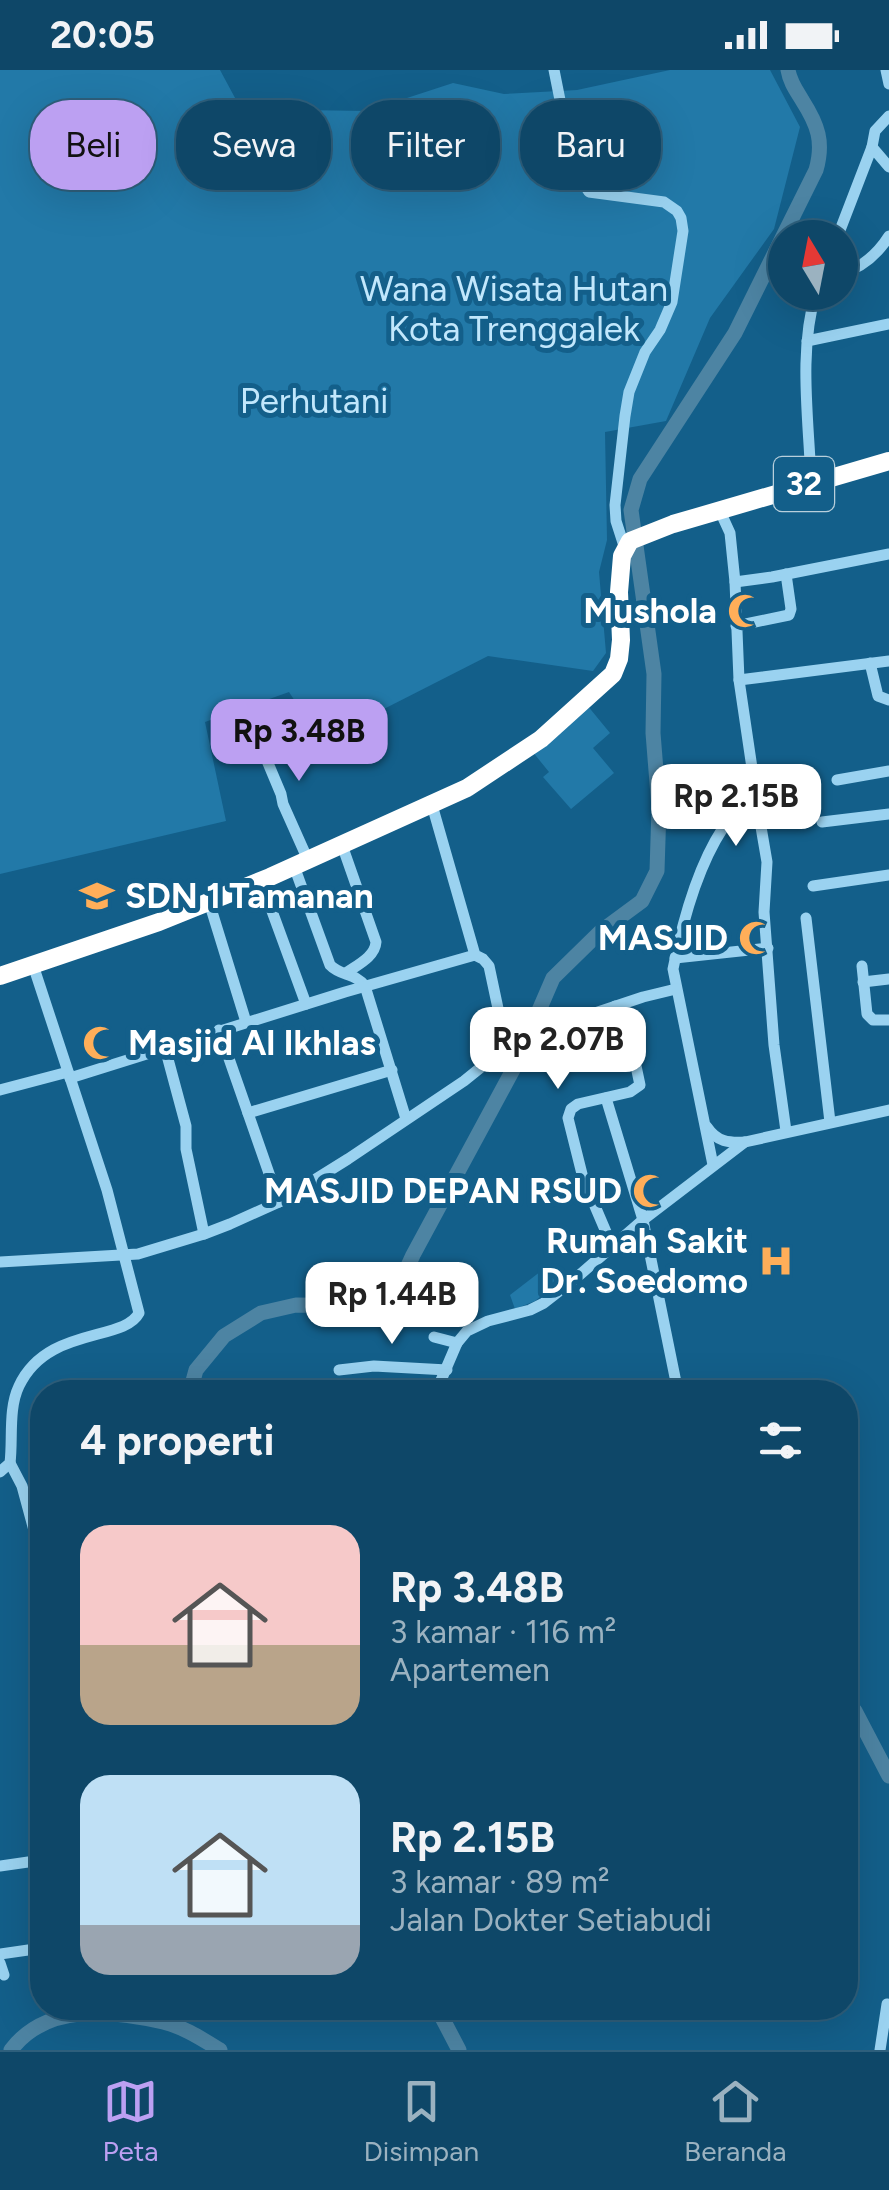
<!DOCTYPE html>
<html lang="id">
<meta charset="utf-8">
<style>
body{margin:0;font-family:Figtree,sans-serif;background:#174e6e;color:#f1f3f6;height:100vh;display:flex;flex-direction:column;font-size:38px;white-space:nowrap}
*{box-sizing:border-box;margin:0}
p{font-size:32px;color:#9bb2c0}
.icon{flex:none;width:55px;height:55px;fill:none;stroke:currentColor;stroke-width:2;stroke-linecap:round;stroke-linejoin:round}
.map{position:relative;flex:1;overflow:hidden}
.drawer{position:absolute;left:30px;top:1310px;width:828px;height:640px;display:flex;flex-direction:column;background:#0e4768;border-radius:40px;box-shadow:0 10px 40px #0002,0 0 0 2px #2e5f7c}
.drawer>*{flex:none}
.hud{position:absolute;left:30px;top:30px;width:830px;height:90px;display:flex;gap:20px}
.needle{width:65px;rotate:350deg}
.fabs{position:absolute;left:768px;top:150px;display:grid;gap:20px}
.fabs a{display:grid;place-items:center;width:90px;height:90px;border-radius:50%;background:#0e4768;box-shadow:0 10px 40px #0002,0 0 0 2px #2e5f7c;font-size:50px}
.price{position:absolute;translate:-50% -85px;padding:0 22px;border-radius:20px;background:#fff;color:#222;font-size:32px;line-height:65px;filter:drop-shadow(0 2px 5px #0008)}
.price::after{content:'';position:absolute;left:50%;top:60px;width:30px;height:22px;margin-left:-15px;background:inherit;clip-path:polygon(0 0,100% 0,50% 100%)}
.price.current{background:#bca0f2;color:#111}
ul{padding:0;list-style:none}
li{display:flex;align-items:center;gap:30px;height:250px;padding:0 50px}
li span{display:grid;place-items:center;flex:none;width:280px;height:200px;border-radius:30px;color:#555}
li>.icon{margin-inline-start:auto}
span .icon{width:120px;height:120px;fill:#fffc;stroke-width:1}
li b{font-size:42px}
h2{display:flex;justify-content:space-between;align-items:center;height:120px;padding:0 50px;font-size:42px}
.tag{padding:0 35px;border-radius:40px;background:#0e4768;box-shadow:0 10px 40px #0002,0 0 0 2px #2e5f7c;font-size:35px;line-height:90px}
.tag.current{background:#bca0f2;color:#111}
.status{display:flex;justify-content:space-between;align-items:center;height:70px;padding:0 50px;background:#0e4768;direction:ltr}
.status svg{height:28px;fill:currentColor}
.menu{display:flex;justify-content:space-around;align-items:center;height:140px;border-top:2px solid #2e5f7c;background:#0e4768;font-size:28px;color:#9bb2c0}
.menu a{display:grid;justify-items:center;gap:5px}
.menu .current{color:#bca0f2}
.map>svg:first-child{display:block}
.green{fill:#2279a8}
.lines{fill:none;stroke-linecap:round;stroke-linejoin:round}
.river{stroke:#4d84a3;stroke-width:15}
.minor{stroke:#9ad2f0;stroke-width:11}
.highway{stroke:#fff;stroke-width:18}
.labels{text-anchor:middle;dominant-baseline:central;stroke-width:10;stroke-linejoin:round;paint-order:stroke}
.shield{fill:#135f8a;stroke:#b8cfdc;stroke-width:2.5}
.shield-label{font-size:32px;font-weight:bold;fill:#fff}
.park-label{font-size:35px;fill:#c1e7fc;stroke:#135f8a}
.poi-label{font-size:35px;font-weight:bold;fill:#fff;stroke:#135f8a;text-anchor:end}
</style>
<div class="status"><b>20:05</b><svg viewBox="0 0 49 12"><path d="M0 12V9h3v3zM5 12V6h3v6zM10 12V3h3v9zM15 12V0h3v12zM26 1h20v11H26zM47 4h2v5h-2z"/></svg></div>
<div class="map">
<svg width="889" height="1980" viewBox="0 0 889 1980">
<rect width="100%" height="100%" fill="#135f8a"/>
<g class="green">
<polygon points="0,0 220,0 241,39 367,41 453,13 504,24 577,20 670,0 770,0 800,57 774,159 710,248 666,351 605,362 607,470 599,502 606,583 593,601 488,586 321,671 289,622 205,652 226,751 0,804"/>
<polygon points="587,635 610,663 593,678 614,703 571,739 543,707 549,702 532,681"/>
<polygon points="545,1198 558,1212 535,1231 515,1239 510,1225"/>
</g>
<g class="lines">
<g class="river">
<path d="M190,1322L196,1300L224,1266L261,1243L296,1235L373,1236L396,1222L413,1185L515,996L553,908L600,862L642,831L657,801L659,738L653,663L654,604L631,440L640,409L735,263L816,100C824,72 818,55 802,30C796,20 790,12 788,0"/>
<polyline points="845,1634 855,1641 889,1706"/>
<polyline points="437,1938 459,1980"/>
<path d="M11,1980C46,1933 112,1940 163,1952C184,1957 202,1969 220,1980"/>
</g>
<g class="minor">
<polyline points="554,0 574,100 589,122 664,132 677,141 681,148 683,161 672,232 660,260 645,282 629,322 625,346 615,435 616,451 625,479"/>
<polyline points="886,0 889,14"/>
<polyline points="872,77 875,61 889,46"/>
<polyline points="837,168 872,77 889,97"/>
<path d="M840,204C862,198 877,185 889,166"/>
<polyline points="807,271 889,254"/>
<path d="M811,412C809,350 798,283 816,222"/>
<polyline points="735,512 772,507 889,484"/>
<polyline points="736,556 789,545 791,539 786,504"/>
<polyline points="870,593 878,626 889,630"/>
<polyline points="739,610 889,591"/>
<polyline points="252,655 281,724 283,734 308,790"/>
<polyline points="837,710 889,701"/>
<polyline points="754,732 761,757 767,792 764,842 774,975 786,1061"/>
<polyline points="432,735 475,885 483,889 489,896 506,976"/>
<polyline points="822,752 889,744"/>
<path d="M342,775L376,872C375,887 357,895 346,903"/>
<path d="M294,796L330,895C340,906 356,903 365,916L406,1049"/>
<polyline points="261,811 306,934"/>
<polyline points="813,816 889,805"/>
<polyline points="209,832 246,952"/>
<polyline points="806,848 830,1052"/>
<polyline points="675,888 768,878"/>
<polyline points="862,896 867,944 873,950 889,950"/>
<polyline points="863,912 889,909"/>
<polyline points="219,960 279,1132"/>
<polyline points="165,978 186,1056 186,1079 204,1164"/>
<polyline points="70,1008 345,922 475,885"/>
<polyline points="0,1020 68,1002"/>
<polyline points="606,1028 643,1150 678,1322"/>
<polyline points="248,1043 392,1000"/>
<path d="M707,1057C717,1072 729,1073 745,1072L889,1040"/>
<path d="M713,1095L673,899C682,854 698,796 723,758C732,744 751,740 756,725L739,610L735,512L730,463L719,439"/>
<polyline points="612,1176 583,1108 568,1048 571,1039 578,1034 630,1022 640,1015 633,982 615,936"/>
<polyline points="0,1192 138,1184 204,1164 230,1154 279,1132 348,1089 464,1011 516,969 524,967 547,979 551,978 574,950 643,927 676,919"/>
<polyline points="434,1267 457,1273"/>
<polyline points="339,1300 374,1296 447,1300"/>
<polyline points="436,1322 457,1273 467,1261 488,1251 530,1240 544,1233 576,1208 643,1150 745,1072"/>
<polyline points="10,1393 22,1416 35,1464 42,1474"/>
<path d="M0,1402L10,1393C13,1369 8,1339 19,1316C47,1256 124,1272 139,1243L107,1120L33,895"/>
<polyline points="0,1796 42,1790"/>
<polyline points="0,1884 42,1878"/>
<polyline points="0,1893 4,1905"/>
<polyline points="880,1980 887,1934"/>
</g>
<polyline class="highway" points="0,906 159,852 270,807 467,718 541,669 613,604 619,589 621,570 619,522 622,486 630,471 673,454 889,391"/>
</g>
<defs>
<g id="mosque-bare" transform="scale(2.7)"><path d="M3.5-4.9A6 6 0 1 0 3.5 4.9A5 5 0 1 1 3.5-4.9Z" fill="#ffae59" stroke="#135f8a" stroke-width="2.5" paint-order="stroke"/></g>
<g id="school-bare" transform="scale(2.7)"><path d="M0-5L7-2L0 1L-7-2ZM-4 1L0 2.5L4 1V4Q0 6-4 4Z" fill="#ffae59" stroke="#135f8a" stroke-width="2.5" paint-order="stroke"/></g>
<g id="hospital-bare" transform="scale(2.7)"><path d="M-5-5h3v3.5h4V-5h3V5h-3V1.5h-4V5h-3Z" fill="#ffae59" stroke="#135f8a" stroke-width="2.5" paint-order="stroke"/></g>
</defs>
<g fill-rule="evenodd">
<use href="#mosque-bare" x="745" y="541"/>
<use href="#school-bare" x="97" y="826"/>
<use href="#mosque-bare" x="756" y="868"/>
<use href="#mosque-bare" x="100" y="973"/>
<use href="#mosque-bare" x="650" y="1121"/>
<use href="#hospital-bare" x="776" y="1191"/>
</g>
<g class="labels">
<rect class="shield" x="774" y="387" width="60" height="54" rx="8"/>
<g class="shield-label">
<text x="804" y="414">32</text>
</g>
<g class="park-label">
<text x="514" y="219">Wana Wisata Hutan<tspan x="514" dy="40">Kota Trenggalek</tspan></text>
<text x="314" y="331">Perhutani</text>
</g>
<g class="poi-label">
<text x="717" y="541">Mushola</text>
<text x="125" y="826" text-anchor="start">SDN 1 Tamanan</text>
<text x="728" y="868">MASJID</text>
<text x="128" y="973" text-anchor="start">Masjid Al Ikhlas</text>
<text x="622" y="1121">MASJID DEPAN RSUD</text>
<text x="748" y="1171">Rumah Sakit<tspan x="748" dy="40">Dr. Soedomo</tspan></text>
</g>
</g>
</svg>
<div class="fabs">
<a><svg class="needle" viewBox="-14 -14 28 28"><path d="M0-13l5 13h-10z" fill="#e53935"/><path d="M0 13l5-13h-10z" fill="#9bb2c0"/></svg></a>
</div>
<b class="price current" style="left:299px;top:714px">Rp 3.48B</b>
<b class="price" style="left:736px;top:779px">Rp 2.15B</b>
<b class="price" style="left:558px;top:1022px">Rp 2.07B</b>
<b class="price" style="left:392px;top:1277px">Rp 1.44B</b>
<div class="hud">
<a class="tag current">Beli</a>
<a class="tag">Sewa</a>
<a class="tag">Filter</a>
<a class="tag">Baru</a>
</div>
<section class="drawer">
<h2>4 properti<svg class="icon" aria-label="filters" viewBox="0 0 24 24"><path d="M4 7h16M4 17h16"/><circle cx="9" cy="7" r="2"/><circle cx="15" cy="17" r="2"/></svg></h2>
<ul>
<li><span style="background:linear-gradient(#f6c9c9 60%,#b9a48a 0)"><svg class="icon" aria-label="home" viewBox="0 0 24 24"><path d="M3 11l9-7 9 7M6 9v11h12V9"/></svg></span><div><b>Rp 3.48B</b><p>3 kamar · 116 m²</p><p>Apartemen</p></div></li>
<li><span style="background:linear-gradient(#bfe0f5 75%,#9aa5b1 0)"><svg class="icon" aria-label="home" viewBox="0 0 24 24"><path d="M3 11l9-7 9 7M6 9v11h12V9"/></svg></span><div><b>Rp 2.15B</b><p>3 kamar · 89 m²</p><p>Jalan Dokter Setiabudi</p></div></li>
</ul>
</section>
</div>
<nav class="menu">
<a class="current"><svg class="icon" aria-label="map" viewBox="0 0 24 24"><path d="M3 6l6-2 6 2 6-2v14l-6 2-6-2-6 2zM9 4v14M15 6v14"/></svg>Peta</a>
<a><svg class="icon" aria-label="saved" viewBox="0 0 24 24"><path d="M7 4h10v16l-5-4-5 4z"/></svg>Disimpan</a>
<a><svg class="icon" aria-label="home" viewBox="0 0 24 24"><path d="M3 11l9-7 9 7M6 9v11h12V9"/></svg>Beranda</a>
</nav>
